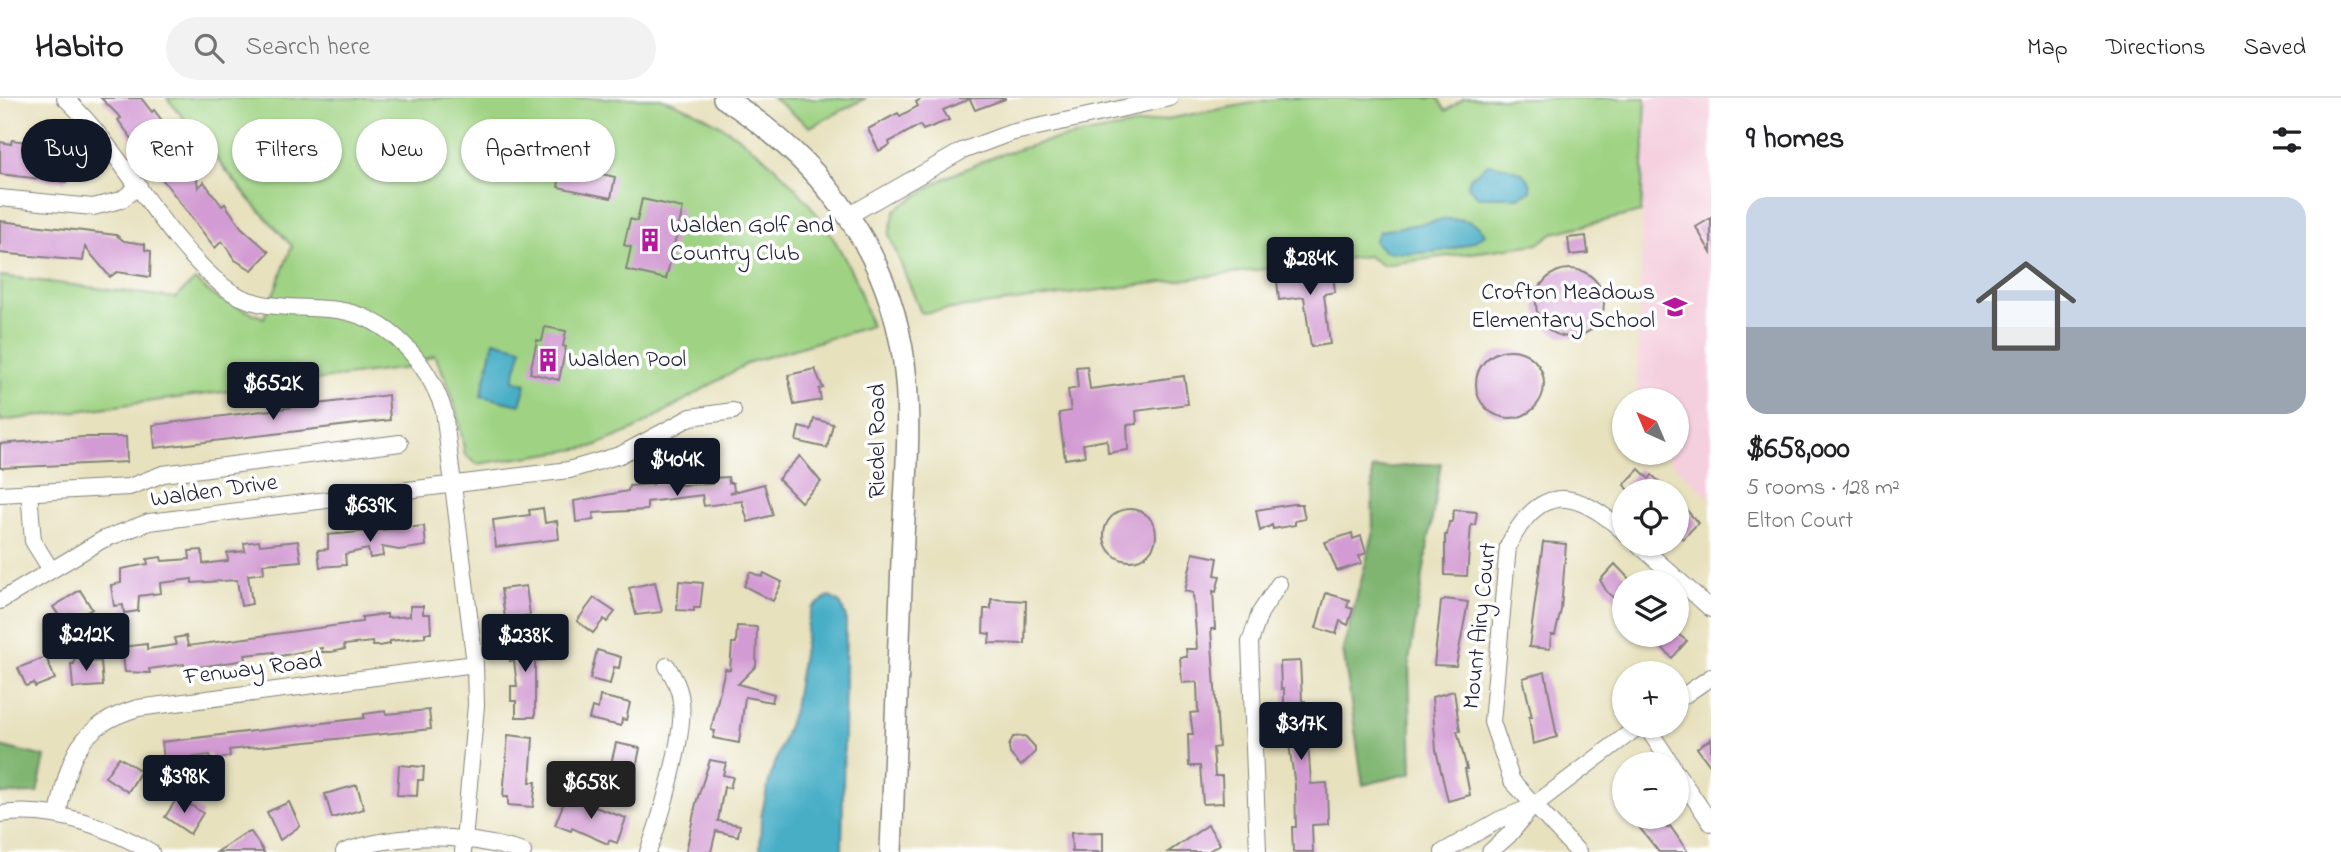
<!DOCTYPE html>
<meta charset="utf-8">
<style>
body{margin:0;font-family:"Indie Flower",sans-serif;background:#f2f2f2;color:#202124;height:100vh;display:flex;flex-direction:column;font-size:26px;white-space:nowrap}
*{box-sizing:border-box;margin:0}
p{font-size:23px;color:#757577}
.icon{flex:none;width:38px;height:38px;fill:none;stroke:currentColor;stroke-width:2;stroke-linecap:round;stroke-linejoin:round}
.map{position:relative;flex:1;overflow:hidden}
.side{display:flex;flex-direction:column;background:#fff;width:630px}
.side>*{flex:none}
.banner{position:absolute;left:21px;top:21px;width:665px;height:63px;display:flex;gap:14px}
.needle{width:46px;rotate:316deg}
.buttons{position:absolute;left:1612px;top:290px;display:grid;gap:14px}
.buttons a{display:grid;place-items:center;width:77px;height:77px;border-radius:50%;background:#fff;box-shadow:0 2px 5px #0004;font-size:35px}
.price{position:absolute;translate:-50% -60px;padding:0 16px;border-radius:7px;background:#111827;color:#fff;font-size:23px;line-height:46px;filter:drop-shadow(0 2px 4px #0008)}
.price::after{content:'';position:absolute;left:50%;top:42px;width:21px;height:16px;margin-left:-10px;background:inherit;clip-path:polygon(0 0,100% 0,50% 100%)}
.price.selected{background:#222;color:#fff}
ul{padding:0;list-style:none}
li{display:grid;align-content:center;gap:14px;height:371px;padding:0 35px}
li+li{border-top:2px solid #e0e0e0}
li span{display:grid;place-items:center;height:217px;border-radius:21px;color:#555}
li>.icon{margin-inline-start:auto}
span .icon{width:126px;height:126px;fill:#fffc;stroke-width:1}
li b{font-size:30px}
h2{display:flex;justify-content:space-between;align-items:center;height:84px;padding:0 35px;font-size:30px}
.tag{padding:0 24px;border-radius:32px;background:#fff;box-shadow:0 2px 5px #0004;font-size:24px;line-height:63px}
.tag.selected{background:#111827;color:#fff}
header{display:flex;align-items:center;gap:42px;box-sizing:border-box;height:98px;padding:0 35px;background:#fff;border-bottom:2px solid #e0e0e0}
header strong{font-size:33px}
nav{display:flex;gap:38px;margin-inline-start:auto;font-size:24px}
.search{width:490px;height:63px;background:#f2f2f2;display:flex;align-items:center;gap:18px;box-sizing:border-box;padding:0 24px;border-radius:38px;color:#757577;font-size:26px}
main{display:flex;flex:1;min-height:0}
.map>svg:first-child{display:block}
.built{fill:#f4cfdd}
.green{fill:#9fd383;stroke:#607a5f;stroke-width:2}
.forest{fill:#7fb571;stroke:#506c56;stroke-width:2}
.water{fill:#47aec6;stroke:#346880;stroke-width:2}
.building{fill:#d39bd3}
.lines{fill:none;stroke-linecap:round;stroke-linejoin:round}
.minor-casing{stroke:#84827c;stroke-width:18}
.tertiary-casing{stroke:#84827c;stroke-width:24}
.minor{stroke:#fff;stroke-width:16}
.tertiary{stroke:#fff;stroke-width:21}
.labels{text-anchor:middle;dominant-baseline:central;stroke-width:7;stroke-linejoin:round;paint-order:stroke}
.poi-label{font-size:24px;fill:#22223b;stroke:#fff;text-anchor:start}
.street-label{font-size:24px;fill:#22223b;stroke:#fff}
</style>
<header>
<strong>Habito</strong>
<div class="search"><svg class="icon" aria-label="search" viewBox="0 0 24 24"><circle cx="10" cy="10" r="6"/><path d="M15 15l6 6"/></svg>Search here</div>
<nav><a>Map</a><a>Directions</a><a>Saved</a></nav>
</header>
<main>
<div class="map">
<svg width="1711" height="754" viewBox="0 0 1711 754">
<rect width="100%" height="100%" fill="#fff"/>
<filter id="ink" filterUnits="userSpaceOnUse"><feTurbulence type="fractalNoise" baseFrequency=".0143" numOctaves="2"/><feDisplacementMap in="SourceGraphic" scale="14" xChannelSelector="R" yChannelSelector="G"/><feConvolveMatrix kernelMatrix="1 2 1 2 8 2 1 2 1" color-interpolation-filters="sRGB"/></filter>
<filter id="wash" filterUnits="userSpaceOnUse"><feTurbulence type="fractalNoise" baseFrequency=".00686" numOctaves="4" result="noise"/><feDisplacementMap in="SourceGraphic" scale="28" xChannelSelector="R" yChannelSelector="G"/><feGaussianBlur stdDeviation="1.57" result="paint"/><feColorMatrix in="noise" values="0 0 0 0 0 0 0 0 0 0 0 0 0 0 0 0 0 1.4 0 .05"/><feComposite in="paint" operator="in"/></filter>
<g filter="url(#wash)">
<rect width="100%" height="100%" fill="#e7e1be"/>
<polygon class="built" points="1646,0 1711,0 1711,400 1661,355 1676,355 1676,303 1636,303"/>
<g class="green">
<path d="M167,0H660C745,27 816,97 853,177C861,193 865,211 871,228L750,264L633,332L592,349L477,366L465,357C459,320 453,290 434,257L407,270L0,323V178L175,200L195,182L215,199L264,220L292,148L251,103Z"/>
<polygon points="773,0 866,0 810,29"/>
<polygon points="1280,0 1438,0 1446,13 1464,0 1646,0 1641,114 1553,135 1538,146 1382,167 1368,158 921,215 889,137 895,112 943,81 995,58 1048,43"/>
</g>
<g class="forest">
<polygon points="1441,365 1409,564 1412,675 1363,687 1343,551 1373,437 1372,371"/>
<polygon points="0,648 45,659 37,695 0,696"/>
</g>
<g class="water">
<path d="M1488,66C1505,69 1533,71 1531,93L1518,99H1478L1468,88L1470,80Z"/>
<path d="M1447,121C1462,121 1477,122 1485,136C1462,156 1412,157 1384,153L1374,143L1380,133Z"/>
<polygon points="494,243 522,250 513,282 526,286 520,307 481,298"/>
<polygon points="829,498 841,506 846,520 842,754 760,754 761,719 769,683 794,610 809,519 812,510"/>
</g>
<g id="blocks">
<g class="building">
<polygon points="101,0 141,0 152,14 154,12 177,42 175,44 195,65 198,90 204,84 222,108 225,106 241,129 269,154 252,172 235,162 222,143 215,150 153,69 118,22 121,20"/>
<polygon points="923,0 1005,0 1005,1 975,12 970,1 943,12 949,22 923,32 920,27 889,44 890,47 879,53 868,31 898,15 900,18 918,8 916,4"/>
<polygon points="12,42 50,47 49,53 77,56 75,75 66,79 66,84 0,76 0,44 11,46"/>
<polygon points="562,67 615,79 611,100 558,89"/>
<polygon points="642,101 683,110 666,181 626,172 631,149 624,147 630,121 637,123"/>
<polygon points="1711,120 1711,155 1696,129"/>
<polygon points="0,123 116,137 124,143 145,146 145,152 151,153 150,179 117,174 110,179 85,149 83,163 0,155"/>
<polygon points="1586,138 1588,155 1570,157 1568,140"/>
<polygon points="1332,167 1335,194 1324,196 1330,246 1311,249 1304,199 1279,202 1276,174"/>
<circle cx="1570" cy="205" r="34"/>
<polygon points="545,229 566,233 563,248 566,249 559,282 530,275 537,242 542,243"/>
<circle cx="1510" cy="286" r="34"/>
<polygon points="1087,268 1090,291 1184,278 1188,306 1136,313 1137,326 1127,327 1128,352 1108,355 1107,342 1083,346 1085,358 1065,361 1059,315 1071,313 1068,292 1078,290 1076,269"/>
<polygon points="815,271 823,290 819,291 821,302 794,307 788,277"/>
<polygon points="388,297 390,322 155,350 153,327"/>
<polygon points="814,321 833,326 827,350 796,343 799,329 811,332"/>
<polygon points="83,339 126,339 127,364 0,370 0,346"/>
<polygon points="800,358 821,384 801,404 778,381"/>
<polygon points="1639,371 1649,381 1652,377 1670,394 1631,394 1624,387"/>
<polygon points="728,379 729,385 733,385 734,393 730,395 764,386 773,417 748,424 742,403 704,408 702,397 647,404 647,412 593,415 594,422 576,424 574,403 628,393 629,388 654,386 654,383 680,380 681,387 712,386 714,380"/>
<polygon points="1676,400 1698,425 1683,441 1676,436"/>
<polygon points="1293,406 1302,406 1305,421 1295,423 1295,427 1273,431 1272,427 1260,433 1256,412"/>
<polygon points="543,410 545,425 557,423 559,441 496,449 493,422 530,417 529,412"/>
<circle cx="1130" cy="437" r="26"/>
<polygon points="1454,412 1477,414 1475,427 1471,427 1467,478 1445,477 1445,437 1447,437 1449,424 1452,424"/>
<polygon points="424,428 426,448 399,452 382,449 383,458 370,460 368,451 345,456 346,467 320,469 318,452 328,451 328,437"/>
<polygon points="1352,435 1353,441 1361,438 1366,455 1359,458 1362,465 1337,473 1325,444"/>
<polygon points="259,443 260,447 298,443 301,463 263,466 264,475 248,477 252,506 241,508 237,482 192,485 192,481 160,485 161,495 139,498 138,513 124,515 123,507 114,508 111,487 121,485 121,471 148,466 147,461 161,459 162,463 190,461 189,453 202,452 203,466 228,463 227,455 245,453 244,445"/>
<polygon points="1543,444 1566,446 1561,512 1555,537 1551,537 1550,551 1529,549"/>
<polygon points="1193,455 1218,460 1215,477 1220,478 1216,494 1213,493 1215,531 1211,531 1219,649 1213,650 1215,678 1222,678 1223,705 1203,706 1200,668 1189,668 1188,636 1193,636 1190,615 1198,614 1197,584 1182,585 1180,559 1187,559 1186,551 1197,551 1193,495 1185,493"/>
<polygon points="1615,466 1633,485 1624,485 1624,509 1607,494 1600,482"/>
<polygon points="750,474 762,479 764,475 782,484 773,503 744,488"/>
<polygon points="679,483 703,485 700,510 694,510 694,513 677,512"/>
<polygon points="655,484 662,514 636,517 629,490"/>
<polygon points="526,488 530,517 505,520 501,491"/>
<polygon points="80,492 92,511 76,521 73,517 62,522 53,509"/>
<polygon points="1326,495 1349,502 1347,509 1353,511 1348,527 1340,523 1336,536 1316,530"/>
<polygon points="594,500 615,514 607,524 604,521 593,535 577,523"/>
<polygon points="991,501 1026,503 1025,546 989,545 990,536 983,535 984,511 991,511"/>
<polygon points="1445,501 1468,504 1456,568 1434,567 1441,504"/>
<polygon points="410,508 423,508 423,516 430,516 431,535 425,535 425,539 390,543 390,546 379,548 373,548 372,544 344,547 345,551 331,554 322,554 322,550 275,559 274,554 245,557 246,562 185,571 184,566 149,571 150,575 125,574 122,549 147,546 147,551 176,547 174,540 186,538 188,548 362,524 362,519 387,516 387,520 410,518"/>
<polygon points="737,528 757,529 756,568 738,586 774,596 772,604 745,599 739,645 713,640 715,633 711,632 725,571 730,572 732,545 736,545"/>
<polygon points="1650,537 1679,537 1687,543 1672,560"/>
<polygon points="531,539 534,549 544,546 546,562 535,563 535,619 516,619 516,603 511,603 511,588 517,588 514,562 510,563 507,542"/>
<polygon points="597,552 621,559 619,570 614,569 610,586 590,581"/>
<polygon points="88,556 88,564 101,563 103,588 73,590 71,566 74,566 75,557"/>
<polygon points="46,559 55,581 35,589 34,585 26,588 18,570"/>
<polygon points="1300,563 1302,603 1305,603 1304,644 1308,644 1311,686 1327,685 1328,726 1312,727 1313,754 1293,754 1292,729 1296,729 1295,687 1287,633 1284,633 1284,590 1281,591 1280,564"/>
<polygon points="1545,574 1557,639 1533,646 1529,619 1532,619 1523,580"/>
<polygon points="1454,593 1460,633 1457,633 1467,671 1465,671 1470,697 1448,703 1436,652 1432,599"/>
<polygon points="600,598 630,605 626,622 622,621 621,628 589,621 592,609 598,611"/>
<polygon points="429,612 431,631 229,652 230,658 211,664 210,657 164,663 162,644 364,620 364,616 385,613 386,616"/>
<polygon points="508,637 533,640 530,684 536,684 533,709 508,707 508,699 503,699"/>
<polygon points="1025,638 1035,649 1035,654 1021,668 1010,656 1009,648 1013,639"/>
<polygon points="1711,641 1711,669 1697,650"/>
<polygon points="616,645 640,650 634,680 609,674"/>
<polygon points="119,659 141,673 128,694 105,679"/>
<polygon points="710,662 726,665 723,677 733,679 730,690 724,689 718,723 740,727 738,738 716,733 711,754 686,754 696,705"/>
<polygon points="399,667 424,669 423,682 418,682 417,698 397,697"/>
<polygon points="357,687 364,711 332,720 325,696"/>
<polygon points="178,699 203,715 190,736 165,719"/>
<polygon points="566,699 626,720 617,745 609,742 608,746 572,730 571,733 555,727"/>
<polygon points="289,704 300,728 280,742 267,714"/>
<polygon points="1631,719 1659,719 1667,730 1670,728 1688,754 1659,754"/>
<polygon points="1208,727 1220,746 1207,754 1168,754"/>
<polygon points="251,734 264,754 217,754 244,736"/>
<polygon points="1103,734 1103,754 1072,754 1071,735"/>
</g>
</g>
</g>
<g filter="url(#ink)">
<use href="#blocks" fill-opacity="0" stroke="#84827c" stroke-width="2"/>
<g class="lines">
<g class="minor-casing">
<g id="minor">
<path d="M65,0C125,56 160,137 223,188C256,215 298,207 337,212C390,219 428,265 444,313L475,566L476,607L463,754"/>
<polyline points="0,100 93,109 121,102 139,88"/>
<polyline points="848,118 962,53 1010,35 1170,0"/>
<polyline points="29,394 33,443 51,472"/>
<polyline points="0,396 129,389 163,376 400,345"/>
<polyline points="1638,446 1711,511"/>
<polyline points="0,503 102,442 149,424 569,372 620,357 691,319 733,313"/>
<polyline points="1676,603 1711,579"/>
<polyline points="1646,628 1672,667"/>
<polyline points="1676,674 1711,725"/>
<path d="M0,716C54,709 105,727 151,754"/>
<path d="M58,717C69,660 77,628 138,610L475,566"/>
<path d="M344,754C403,733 464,736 523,754"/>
<path d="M648,754C661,720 685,638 681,604C680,590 674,580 667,568"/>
<polyline points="1258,754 1250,544 1260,515 1279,486"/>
<polyline points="1443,754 1499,722 1531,709"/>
<polyline points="1490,754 1509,737 1533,708 1639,628"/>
<path d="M1578,754L1512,683L1492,624L1508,448C1540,384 1576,391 1624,434"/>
</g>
</g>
<g class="tertiary-casing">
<path id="tertiary" d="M724,0C825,65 896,159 906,283C911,342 904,403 902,463C898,560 895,657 891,754"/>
</g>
<use href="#minor" class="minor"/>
<use href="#tertiary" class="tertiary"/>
</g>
</g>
<defs>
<g id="building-bare" transform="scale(1.89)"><path d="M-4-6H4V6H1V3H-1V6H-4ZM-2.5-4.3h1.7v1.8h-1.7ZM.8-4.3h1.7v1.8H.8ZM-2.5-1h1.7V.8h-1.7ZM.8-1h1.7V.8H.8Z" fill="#b5179e" stroke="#fff" stroke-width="2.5" paint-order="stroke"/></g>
<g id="school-bare" transform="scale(1.89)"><path d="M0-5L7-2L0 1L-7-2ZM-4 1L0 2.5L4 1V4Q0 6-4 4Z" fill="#b5179e" stroke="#fff" stroke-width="2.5" paint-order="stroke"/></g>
</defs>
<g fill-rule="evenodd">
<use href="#building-bare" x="650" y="142"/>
<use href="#school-bare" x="1675" y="209"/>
<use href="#building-bare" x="548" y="262"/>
</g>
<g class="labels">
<g class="poi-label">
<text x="670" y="128">Walden Golf and<tspan x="670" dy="28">Country Club</tspan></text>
<text x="1655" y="195" text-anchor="end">Crofton Meadows<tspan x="1655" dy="28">Elementary School</tspan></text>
<text x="568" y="262">Walden Pool</text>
</g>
<g class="street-label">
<text transform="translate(878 343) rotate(-90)">Riedel Road</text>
<text transform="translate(214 394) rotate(-8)">Walden Drive</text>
<text transform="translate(1481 528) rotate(-84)">Mount Airy Court</text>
<text transform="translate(253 572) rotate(-7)">Fenway Road</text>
</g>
</g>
</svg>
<div class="buttons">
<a><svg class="needle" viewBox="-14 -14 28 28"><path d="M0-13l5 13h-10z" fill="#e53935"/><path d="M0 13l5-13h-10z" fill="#757577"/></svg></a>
<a><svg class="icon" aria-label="locate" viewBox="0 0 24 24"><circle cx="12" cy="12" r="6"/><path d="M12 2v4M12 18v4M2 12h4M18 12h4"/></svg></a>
<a><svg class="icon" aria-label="layers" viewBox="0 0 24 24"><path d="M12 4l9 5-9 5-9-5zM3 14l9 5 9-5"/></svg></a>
<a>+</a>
<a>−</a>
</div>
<b class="price" style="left:1310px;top:199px">$284K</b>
<b class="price" style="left:273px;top:324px">$652K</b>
<b class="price" style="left:677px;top:400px">$404K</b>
<b class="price" style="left:370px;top:446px">$639K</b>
<b class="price" style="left:86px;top:575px">$212K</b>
<b class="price" style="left:525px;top:576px">$238K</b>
<b class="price" style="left:1301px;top:664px">$317K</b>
<b class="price" style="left:184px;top:717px">$398K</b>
<b class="price selected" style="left:591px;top:723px">$658K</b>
<div class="banner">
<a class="tag selected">Buy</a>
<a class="tag">Rent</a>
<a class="tag">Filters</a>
<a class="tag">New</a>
<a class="tag">Apartment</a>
</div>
</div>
<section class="side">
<h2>9 homes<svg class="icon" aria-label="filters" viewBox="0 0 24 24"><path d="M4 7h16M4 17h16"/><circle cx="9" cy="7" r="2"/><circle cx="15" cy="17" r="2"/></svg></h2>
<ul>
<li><span style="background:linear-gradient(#c9d6e8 60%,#9aa5b1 0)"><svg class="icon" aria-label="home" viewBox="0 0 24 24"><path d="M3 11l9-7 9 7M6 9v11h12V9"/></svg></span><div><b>$658,000</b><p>5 rooms · 128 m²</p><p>Elton Court</p></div></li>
</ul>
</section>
</main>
